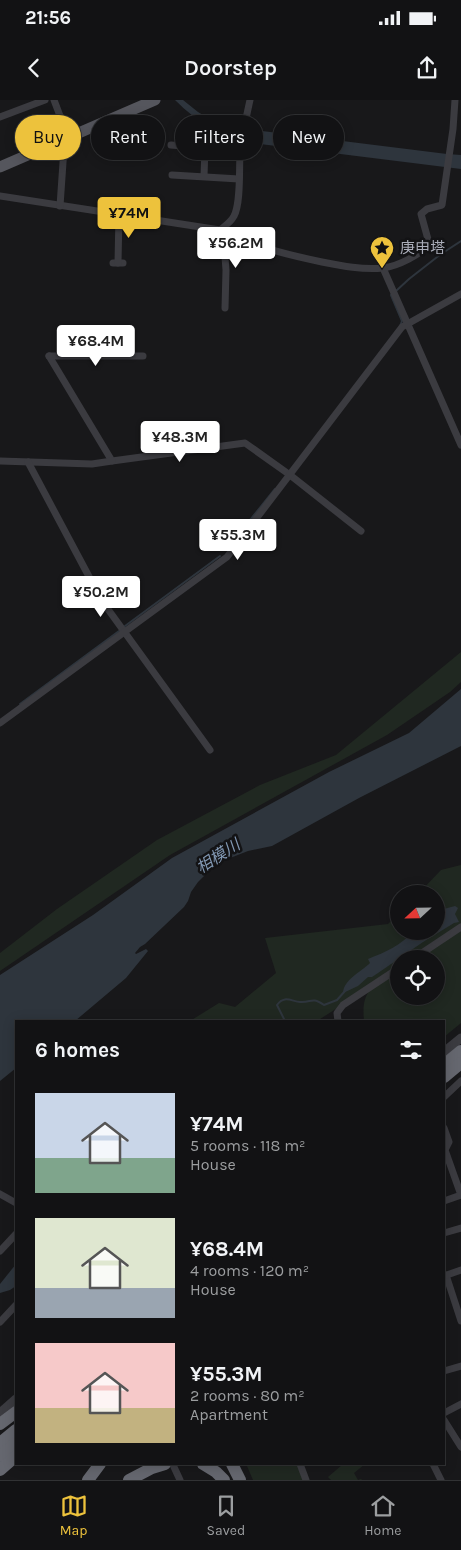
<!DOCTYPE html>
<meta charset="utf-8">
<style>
body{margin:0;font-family:Karla,"Noto Sans JP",sans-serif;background:#1f2022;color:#f1f3f6;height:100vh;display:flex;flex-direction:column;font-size:19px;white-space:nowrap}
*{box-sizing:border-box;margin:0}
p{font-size:16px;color:#9c9ea0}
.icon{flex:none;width:28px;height:28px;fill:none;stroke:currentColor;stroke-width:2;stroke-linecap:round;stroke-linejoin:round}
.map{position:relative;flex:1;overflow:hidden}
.details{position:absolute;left:15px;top:920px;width:430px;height:445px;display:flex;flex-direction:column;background:#121214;border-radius:0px;box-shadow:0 2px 12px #0003,0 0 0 1px #313234}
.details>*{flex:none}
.banner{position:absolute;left:15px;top:15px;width:431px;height:45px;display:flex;gap:10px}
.needle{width:32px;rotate:248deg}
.controls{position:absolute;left:390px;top:785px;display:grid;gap:10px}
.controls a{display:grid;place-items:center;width:55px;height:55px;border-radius:50%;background:#121214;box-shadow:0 2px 12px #0003,0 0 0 1px #313234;font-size:25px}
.price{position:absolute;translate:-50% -42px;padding:0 11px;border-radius:5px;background:#fff;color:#222;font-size:16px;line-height:32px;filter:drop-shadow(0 1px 2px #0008)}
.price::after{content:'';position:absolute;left:50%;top:30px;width:15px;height:11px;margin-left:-8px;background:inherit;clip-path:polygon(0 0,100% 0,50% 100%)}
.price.current{background:#edc23c;color:#111}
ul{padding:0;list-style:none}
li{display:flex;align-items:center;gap:15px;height:125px;padding:0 20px}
li span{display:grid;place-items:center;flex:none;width:140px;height:100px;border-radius:0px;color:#555}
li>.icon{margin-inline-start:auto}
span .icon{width:60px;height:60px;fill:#fffc;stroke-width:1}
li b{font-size:21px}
h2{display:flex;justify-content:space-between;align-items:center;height:60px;padding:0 20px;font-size:21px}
.tag{padding:0 18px;border-radius:22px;background:#121214;box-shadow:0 2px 12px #0003,0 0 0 1px #313234;font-size:18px;line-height:45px}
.tag.current{background:#edc23c;color:#111}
.status{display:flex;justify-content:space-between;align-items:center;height:35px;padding:0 25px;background:#121214;direction:ltr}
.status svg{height:14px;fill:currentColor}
header{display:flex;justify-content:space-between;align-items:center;height:65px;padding:0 20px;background:#121214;font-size:22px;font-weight:600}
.tabs{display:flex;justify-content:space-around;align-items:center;height:70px;border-top:1px solid #313234;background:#121214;font-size:14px;color:#9c9ea0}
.tabs a{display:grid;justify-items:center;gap:2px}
.tabs .current{color:#edc23c}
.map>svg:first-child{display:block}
.green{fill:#202821;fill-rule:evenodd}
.water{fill:#2e353d}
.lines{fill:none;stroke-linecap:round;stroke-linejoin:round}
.stream{stroke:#2e353d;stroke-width:2}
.minor{stroke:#3b3b40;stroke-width:7}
.tertiary{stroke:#3b3b40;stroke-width:9}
.primary{stroke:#55565d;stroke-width:11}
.motorway{stroke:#65676f;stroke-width:12}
.labels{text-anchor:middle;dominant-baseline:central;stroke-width:5;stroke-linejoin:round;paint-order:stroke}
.poi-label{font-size:15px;fill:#aaadb9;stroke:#131315;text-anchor:start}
.water-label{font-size:16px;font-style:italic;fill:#8298b3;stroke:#131315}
</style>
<div class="status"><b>21:56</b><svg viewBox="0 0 49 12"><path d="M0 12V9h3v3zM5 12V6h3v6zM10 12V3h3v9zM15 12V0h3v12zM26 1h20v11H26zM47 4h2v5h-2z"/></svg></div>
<header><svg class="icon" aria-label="back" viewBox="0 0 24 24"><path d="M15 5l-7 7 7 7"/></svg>Doorstep<svg class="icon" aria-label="share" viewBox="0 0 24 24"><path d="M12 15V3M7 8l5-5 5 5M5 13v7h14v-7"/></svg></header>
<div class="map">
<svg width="461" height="1380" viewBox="0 0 461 1380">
<rect width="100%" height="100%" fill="#18181a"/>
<g class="green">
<polygon points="461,552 461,582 450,592 387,635 170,755 0,871 0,853 57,809 157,740 260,685 336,655"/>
<path d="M461,765V923L444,937V921H364C361,890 372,887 395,871L317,921H190L219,903L235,907L276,873L265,838L388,824L399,813V831H436V794H418L441,770ZM399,859H436V896H399Z"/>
<polygon points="249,1364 297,1364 303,1380 253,1380 247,1366"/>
<polygon points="346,1364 365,1364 354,1373 358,1380 361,1379 362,1380 331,1380 328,1377 342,1365"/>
</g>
<g class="water">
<path d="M175,0H183L198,12L208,18L227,26L241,29L239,39C231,33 223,32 214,28C199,22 186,11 175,0Z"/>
<polygon points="245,29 447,54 461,55 461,69 245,42"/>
<polygon points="461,589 461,646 359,698 272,746 248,751 225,760 213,767 198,782 191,792 188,801 184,807 145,844 140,847 135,853 136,854 146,849 148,851 126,878 75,921 16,921 16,968 0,981 0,875 93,815 172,758 329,672 409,633"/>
<path d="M455,806L458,808L455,814L459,822L454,823L423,842L378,873L372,877H368L358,886L343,893C344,879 361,872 370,863L368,859C386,852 401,845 414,831H436V811Z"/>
<polygon points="16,1164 16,1186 10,1190 0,1193 0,1184"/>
</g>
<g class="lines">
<g class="stream">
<polyline points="396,191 409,179 441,154 461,141"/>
<polyline points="392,194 391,195 402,221 400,226"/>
<polyline points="226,450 275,389"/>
<polyline points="125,526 220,456"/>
<polyline points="20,604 119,531"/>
<path d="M285,921L277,905C284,895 291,901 300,902C312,903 311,896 324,905L337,900L345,891"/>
</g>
<g class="minor">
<polyline points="54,0 68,37"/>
<polyline points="0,17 45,0"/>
<polyline points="171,45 205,48 204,76"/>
<polyline points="172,75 239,79"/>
<path d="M0,96L220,130C225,126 231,122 234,116C241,103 239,70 240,54C242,36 246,18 250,0"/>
<polyline points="60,106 64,48 61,40"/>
<path d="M220,130C256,147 284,154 322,162C342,166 363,170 383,168C398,166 421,155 429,143L421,114L427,109L442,105L453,29L455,0"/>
<polyline points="223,131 226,170 225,208"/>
<polyline points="113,163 123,163"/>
<polyline points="118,163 119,114"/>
<polyline points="383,168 461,345"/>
<polyline points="49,256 112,361 245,343 290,375 361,431"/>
<polyline points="49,256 143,256"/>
<polyline points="0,361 92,364 112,361"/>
<polyline points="28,362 102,501 210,650"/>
<polyline points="0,623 227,457 402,227 461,194"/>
<polyline points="413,859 461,827"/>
<polyline points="338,921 337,913 343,905 399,868"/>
<polyline points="444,997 461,981"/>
<polyline points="444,1028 449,1042 445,1050 461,1095"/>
<polyline points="0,1094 16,1103"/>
<polyline points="444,1101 461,1095"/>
<polyline points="444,1133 461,1128"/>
<polyline points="0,1151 16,1134"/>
<polyline points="446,1175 461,1221"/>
<polyline points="444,1176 461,1170"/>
<polyline points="0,1222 16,1205"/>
<polyline points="444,1271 461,1266"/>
<polyline points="444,1313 461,1304"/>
<polyline points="444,1320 461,1347"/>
<polyline points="300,1364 306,1380"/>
<polyline points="433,1364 441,1380"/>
<polyline points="174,1367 180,1380"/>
</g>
<g class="tertiary">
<polyline points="444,952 461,938"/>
<polyline points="0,1313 16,1299"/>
</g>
<polyline class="primary" points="0,67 155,0"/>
<g class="motorway">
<polyline points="444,965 461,951"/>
<polyline points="444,977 461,963"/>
<polyline points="0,1324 16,1312"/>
<polyline points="0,1343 16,1330"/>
<polyline points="0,1356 16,1343"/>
<polyline points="203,1364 216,1372 224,1380"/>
<polyline points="232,1364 240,1380"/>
<polyline points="0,1370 16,1356"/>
<polyline points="88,1380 100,1364"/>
<polyline points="129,1380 152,1368 165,1364"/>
</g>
</g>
<defs>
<g id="sight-pin" transform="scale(1.25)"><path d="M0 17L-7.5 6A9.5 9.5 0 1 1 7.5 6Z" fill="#edc23c" stroke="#131315"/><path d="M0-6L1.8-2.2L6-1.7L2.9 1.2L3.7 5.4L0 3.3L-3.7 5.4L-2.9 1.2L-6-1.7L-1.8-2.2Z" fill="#111"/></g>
</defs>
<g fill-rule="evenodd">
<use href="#sight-pin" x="382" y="148"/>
</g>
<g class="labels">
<g class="poi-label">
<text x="400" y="148">庚申塔</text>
</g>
<g class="water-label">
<text transform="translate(218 756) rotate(-33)">相模川</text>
</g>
</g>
</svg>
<div class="controls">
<a><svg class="needle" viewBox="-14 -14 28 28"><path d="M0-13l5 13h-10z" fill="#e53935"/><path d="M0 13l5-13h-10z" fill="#9c9ea0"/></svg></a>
<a><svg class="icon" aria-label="locate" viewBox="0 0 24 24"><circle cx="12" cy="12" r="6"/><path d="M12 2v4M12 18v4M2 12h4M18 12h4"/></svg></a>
</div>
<b class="price current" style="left:129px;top:139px">¥74M</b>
<b class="price" style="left:236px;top:169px">¥56.2M</b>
<b class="price" style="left:96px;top:267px">¥68.4M</b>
<b class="price" style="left:180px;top:363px">¥48.3M</b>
<b class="price" style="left:238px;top:461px">¥55.3M</b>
<b class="price" style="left:101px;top:518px">¥50.2M</b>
<div class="banner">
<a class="tag current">Buy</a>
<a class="tag">Rent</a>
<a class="tag">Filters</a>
<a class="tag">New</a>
</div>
<section class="details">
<h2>6 homes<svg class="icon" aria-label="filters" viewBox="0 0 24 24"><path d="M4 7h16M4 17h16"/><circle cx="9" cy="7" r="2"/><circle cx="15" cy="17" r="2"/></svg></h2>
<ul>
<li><span style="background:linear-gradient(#c9d6e8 65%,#7fa58c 0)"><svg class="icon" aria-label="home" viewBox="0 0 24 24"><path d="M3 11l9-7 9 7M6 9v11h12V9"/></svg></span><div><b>¥74M</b><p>5 rooms · 118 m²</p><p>House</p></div></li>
<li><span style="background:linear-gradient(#dfe7d0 70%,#9aa5b1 0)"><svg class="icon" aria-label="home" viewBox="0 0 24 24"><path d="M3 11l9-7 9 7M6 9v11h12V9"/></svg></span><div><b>¥68.4M</b><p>4 rooms · 120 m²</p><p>House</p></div></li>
<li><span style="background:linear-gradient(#f6c9c9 65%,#c2b280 0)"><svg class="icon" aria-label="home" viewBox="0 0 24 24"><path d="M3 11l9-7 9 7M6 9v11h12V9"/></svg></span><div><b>¥55.3M</b><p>2 rooms · 80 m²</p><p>Apartment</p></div></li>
</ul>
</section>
</div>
<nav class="tabs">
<a class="current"><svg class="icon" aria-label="map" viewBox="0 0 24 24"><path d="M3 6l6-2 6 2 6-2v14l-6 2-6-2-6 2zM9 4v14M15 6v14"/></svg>Map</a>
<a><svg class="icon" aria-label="saved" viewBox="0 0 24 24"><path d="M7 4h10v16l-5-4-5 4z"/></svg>Saved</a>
<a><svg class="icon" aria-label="home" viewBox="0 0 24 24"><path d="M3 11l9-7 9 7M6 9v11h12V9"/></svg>Home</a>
</nav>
